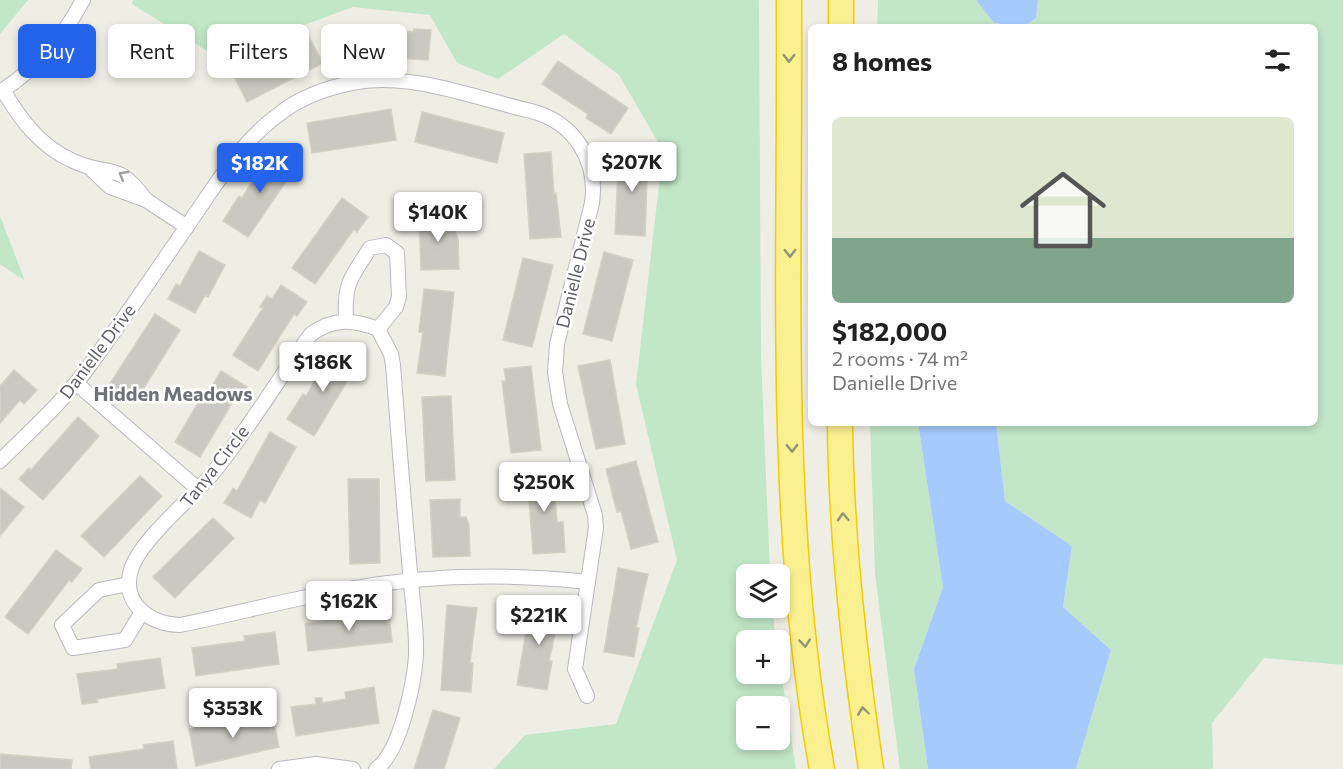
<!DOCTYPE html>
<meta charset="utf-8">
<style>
body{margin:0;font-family:Commissioner,sans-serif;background:#f6f6f6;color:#222;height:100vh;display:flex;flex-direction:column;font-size:22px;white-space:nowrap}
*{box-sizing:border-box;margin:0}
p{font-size:20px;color:#767676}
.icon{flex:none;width:33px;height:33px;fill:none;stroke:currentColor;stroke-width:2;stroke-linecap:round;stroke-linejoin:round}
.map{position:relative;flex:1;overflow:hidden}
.sheet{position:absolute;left:808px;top:24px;width:510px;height:402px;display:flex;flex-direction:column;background:#fff;border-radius:9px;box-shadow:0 3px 9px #0003}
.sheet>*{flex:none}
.top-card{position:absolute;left:18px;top:24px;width:570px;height:54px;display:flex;gap:12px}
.buttons{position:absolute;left:736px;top:564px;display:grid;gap:12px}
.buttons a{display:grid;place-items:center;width:54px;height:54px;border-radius:9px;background:#fff;box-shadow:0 3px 9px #0003;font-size:30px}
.price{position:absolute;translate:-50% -51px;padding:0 14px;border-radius:6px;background:#fff;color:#222;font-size:20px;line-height:39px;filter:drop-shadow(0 2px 3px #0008)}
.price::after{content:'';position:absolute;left:50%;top:36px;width:18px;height:14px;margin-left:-9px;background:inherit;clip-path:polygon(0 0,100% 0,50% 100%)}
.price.active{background:#2563eb;color:#fff}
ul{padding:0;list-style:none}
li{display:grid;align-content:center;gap:12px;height:318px;padding:0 24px}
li+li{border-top:2px solid #e0e0e0}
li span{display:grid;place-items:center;height:186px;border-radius:9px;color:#555}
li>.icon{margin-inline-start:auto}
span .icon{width:108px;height:108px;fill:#fffc;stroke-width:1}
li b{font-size:26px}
h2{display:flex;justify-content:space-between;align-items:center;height:72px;padding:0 24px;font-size:26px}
.pill{padding:0 21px;border-radius:9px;background:#fff;box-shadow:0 3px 9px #0003;font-size:21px;line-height:54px}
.pill.active{background:#2563eb;color:#fff}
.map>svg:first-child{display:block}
.green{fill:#c2e6c8;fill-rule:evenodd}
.water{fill:#a7cafe}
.building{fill:#cac9c1;stroke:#d4d1c3;stroke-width:1.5}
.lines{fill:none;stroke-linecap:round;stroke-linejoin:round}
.street-casing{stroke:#b7b9bf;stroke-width:16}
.highway-casing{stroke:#f1cb04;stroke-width:27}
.street{stroke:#fff;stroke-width:14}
.highway{stroke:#fbf090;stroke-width:24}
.oneway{stroke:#949274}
.oneway2{stroke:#9e9fa3}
.labels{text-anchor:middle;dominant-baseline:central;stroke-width:5;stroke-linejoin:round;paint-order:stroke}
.street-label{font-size:18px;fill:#5d5f65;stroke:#fff}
.neighbourhood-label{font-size:20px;font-weight:bold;fill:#6e7177;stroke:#fff}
</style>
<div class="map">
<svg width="1343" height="769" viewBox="0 0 1343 769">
<rect width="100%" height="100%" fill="#efeee5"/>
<g class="green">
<polygon points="0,0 28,0 0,34"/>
<path d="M133,0H759L761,357L770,574H747V608H772L776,640H747V674H780V665L796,769H494L525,735L616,724L677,560L636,384L663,151L619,75L564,34L498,79L457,63L430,15L353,7L217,57L132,4ZM747,706H780V740H747Z"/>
<polygon points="878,0 976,0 994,23 1010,27 877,27"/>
<polygon points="1038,0 1343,0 1343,665 1264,658 1212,723 1213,769 1076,769 1111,650 1063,607 1072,546 1005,501 996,423 1316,423 1316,27 1023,27 1036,18"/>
<polygon points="0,216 25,281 0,264"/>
<polygon points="870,423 918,423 943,587 914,669 928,769 900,769 875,574"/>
</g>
<g class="water">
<polygon points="976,0 1038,0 1036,18 1023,27 994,23"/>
<polygon points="918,423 996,423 1005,501 1072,546 1063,607 1111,650 1076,769 928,769 914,669 943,587"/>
</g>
<g class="building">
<polygon points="346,26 413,32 414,29 431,30 428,60 344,55"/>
<polygon points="309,37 323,63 247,102 234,76"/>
<polygon points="558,61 628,108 611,134 586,118 588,114 542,84"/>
<polygon points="391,109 396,140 312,153 307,123"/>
<polygon points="422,112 504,133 497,163 415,142"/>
<polygon points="619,150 648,152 645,236 615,234"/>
<polygon points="271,151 296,167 248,237 223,221 239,196 242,198"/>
<polygon points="551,152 554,194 556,193 561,237 530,239 524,154"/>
<polygon points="342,198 368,217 357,232 354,229 315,284 292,268"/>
<polygon points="448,213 449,231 455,231 458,239 459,269 421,270 419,214"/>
<polygon points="199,251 225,265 208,297 205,295 195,313 168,299 176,284 180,286"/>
<polygon points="604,252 633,260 612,341 583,334"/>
<polygon points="523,258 553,265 532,347 503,340"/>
<polygon points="281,285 307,302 297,316 294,314 258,371 233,355 263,308 260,307 267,296 272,299"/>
<polygon points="424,289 454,292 445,376 417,373 423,332 419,332"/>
<polygon points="155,314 180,330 135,402 109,385"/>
<polygon points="333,349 358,363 314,436 287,419 303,394 306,396"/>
<polygon points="610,360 625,444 596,449 578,366"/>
<polygon points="531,366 541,450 511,453 502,381 506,381 504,369"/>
<polygon points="14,370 37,390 24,404 20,400 0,423 0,386"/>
<polygon points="221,371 247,387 238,400 235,398 200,457 175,442 202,396 205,398"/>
<polygon points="451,396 455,480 426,481 422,397"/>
<polygon points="78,417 99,436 43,500 19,479 29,468 31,470"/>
<polygon points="270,432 296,447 265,503 260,500 251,518 224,503 233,488 237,491"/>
<polygon points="636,461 658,542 631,549 621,511 617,512 606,469"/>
<polygon points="553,469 557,522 563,522 565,552 533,554 527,470"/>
<polygon points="140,476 162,496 104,557 81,536"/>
<polygon points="348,479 379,479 380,563 350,564"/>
<polygon points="0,488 24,507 0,536"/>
<polygon points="460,499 460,517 466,517 469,526 470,556 433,557 430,500"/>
<polygon points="213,518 234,538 175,598 153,577"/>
<polygon points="56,550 82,569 72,582 69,580 28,634 5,617"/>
<polygon points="618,568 648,574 636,628 639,628 634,657 604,652"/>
<polygon points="531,602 561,607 549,661 552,661 547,690 517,685"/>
<polygon points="447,605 477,608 470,663 473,663 471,692 441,690"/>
<polygon points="389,612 392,642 308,651 305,624"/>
<polygon points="275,632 279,664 196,676 192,648 245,641 244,636"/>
<polygon points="160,658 165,688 97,699 98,702 82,704 77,674 118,669 117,664"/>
<polygon points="374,687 379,723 296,736 291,707 316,704 315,698 322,698 322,703 346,699 345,692"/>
<polygon points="433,710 460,718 444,769 414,769"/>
<polygon points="272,713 279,747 196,766 189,729"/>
<polygon points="173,741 177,769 91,769 89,757 144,749 143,745"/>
<polygon points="0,754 72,760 71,769 0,769"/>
</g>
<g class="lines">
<g class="street-casing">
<g id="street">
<path d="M3,90C20,119 40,146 71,160C110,179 115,158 146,200"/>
<path d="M0,92C36,69 63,38 83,0"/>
<polyline points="90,168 110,187 146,200 187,227"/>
<path d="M346,320C344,282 351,278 370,248L386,245L397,253L399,297L396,307L378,329"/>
<polyline points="76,383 198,489"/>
<path d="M0,461C31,430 65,400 90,365C126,316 160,266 194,216C219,180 242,141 278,115C300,97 329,87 357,82C414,73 475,98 531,111C574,122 598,160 592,203L557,344L555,372L560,404L595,515L596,528L575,669L587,696"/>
<polyline points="129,584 99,590 62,625 73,648 125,640 142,612"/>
<polyline points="279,769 316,764 353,769"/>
<path d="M376,769C400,753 414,684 416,656C417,624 411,592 409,560C403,495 398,430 393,365L391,354L378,329C353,319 334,318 311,334C278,379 249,429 213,473C191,499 140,540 131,570C121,604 150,624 180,625C234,614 287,600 342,590C422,575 507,573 588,582"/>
</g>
</g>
<g class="highway-casing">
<g id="highway">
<path d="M789,0C791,254 776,518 822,769"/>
<polyline points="841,0 841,27"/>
<path d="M840,423C841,539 854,654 871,769"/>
</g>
</g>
<use href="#street" class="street"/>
<use href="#highway" class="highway"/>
</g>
<defs><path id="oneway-chevron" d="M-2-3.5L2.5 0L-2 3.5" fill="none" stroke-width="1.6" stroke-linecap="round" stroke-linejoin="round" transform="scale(1.5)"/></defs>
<g class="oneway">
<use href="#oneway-chevron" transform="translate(789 58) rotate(90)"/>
<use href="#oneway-chevron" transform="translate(790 253) rotate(90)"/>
<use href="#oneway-chevron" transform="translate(792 448) rotate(89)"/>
<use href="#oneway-chevron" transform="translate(843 517) rotate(-93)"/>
<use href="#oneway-chevron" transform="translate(805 643) rotate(84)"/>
<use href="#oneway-chevron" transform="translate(863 711) rotate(-98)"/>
</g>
<use class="oneway2" href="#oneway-chevron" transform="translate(123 175) rotate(-149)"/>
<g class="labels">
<g class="street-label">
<text transform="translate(575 273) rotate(-76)">Danielle Drive</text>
<text transform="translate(97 351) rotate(-53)">Danielle Drive</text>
<text transform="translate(214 466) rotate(-52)">Tanya Circle</text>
</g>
<g class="neighbourhood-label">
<text x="173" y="393">Hidden Meadows</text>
</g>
</g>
</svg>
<div class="buttons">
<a><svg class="icon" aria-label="layers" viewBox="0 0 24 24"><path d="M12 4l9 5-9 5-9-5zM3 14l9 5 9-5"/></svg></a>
<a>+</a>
<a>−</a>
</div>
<b class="price" style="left:632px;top:193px">$207K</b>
<b class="price active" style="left:260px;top:194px">$182K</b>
<b class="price" style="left:438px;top:243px">$140K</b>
<b class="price" style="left:323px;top:393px">$186K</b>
<b class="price" style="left:544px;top:513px">$250K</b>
<b class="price" style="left:349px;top:632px">$162K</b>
<b class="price" style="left:539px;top:646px">$221K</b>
<b class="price" style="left:233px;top:739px">$353K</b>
<div class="top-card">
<a class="pill active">Buy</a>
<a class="pill">Rent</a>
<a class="pill">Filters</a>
<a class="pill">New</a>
</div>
<section class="sheet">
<h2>8 homes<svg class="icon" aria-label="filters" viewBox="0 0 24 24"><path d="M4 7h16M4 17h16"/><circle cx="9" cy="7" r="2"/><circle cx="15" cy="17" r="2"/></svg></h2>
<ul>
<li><span style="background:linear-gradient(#dfe7d0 65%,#7fa58c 0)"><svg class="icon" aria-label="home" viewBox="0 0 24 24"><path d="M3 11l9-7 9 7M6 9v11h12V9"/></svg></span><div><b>$182,000</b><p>2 rooms · 74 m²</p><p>Danielle Drive</p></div></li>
</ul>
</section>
</div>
